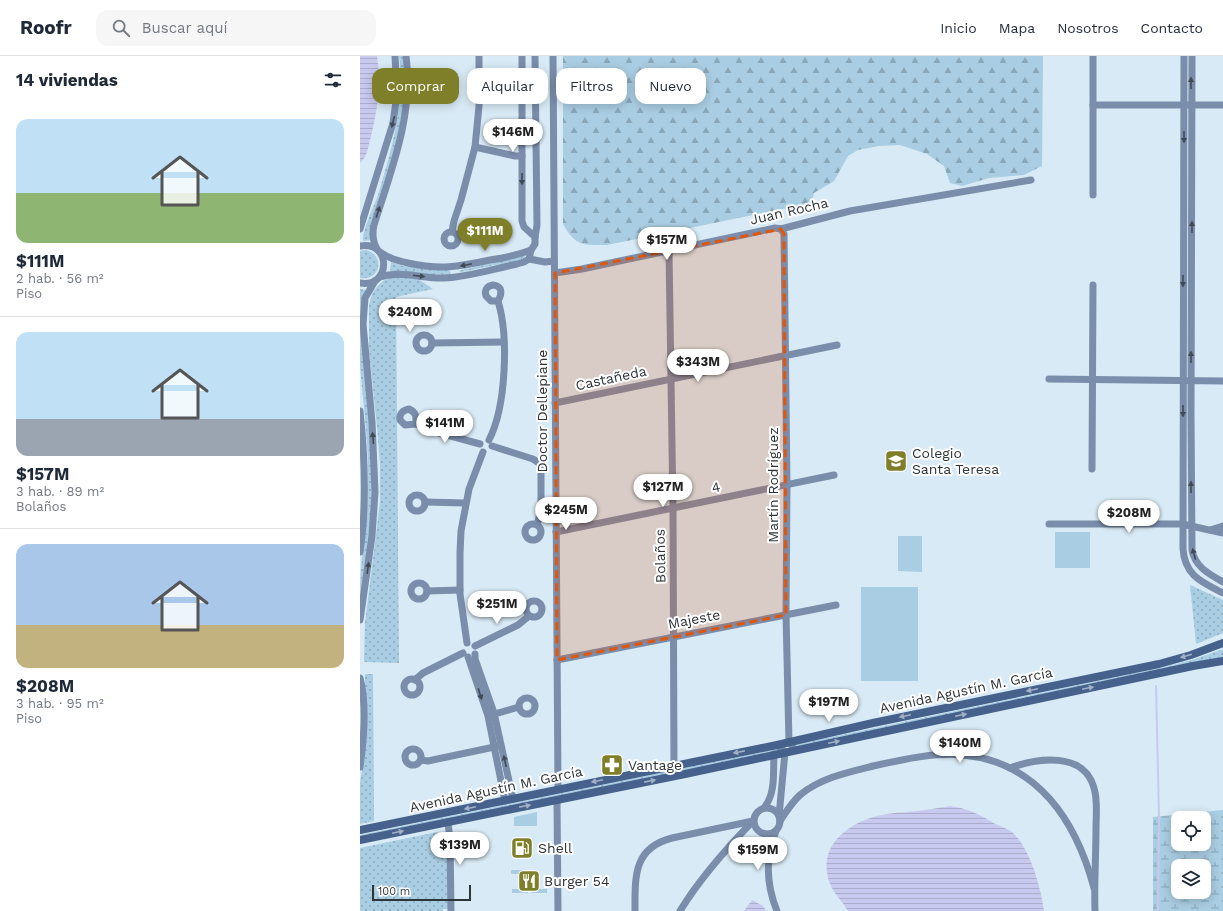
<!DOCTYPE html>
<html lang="es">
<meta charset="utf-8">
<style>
body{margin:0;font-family:"Work Sans",sans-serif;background:#f6f6f7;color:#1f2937;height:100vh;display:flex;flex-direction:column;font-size:15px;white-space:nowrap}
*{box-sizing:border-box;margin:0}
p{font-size:13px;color:#747a83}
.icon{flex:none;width:22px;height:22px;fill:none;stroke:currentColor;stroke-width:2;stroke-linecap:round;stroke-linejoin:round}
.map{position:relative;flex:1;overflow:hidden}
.drawer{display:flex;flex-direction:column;background:#fff;width:360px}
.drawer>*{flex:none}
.banner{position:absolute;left:12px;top:12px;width:380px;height:36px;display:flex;gap:8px}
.fabs{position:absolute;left:811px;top:755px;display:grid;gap:8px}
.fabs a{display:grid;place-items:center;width:40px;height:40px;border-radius:8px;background:#fff;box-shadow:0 2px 10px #0003;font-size:20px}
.scale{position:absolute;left:12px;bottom:10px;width:99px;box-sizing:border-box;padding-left:4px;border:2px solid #2e3539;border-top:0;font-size:11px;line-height:14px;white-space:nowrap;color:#2e3539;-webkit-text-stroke:3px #fff;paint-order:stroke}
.price{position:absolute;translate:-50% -34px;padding:0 9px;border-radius:14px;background:#fff;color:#222;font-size:13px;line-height:26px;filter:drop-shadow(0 1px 2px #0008)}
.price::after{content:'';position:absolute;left:50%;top:24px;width:12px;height:9px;margin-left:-6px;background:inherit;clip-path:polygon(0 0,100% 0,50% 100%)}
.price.current{background:#7e7f28;color:#fff}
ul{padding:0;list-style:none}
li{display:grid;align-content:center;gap:8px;height:212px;padding:0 16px}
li+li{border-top:1px solid #e0e1e3}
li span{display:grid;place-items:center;height:124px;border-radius:12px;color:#555}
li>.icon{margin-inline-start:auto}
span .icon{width:72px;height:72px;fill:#fffc;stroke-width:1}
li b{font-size:17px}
h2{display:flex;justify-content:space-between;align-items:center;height:48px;padding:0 16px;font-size:17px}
.chip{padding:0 14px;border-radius:12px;background:#fff;box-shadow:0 2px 10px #0003;font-size:14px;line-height:36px}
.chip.current{background:#7e7f28;color:#fff}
header{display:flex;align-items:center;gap:24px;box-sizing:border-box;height:56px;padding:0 20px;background:#fff;border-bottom:1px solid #e0e1e3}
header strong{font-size:19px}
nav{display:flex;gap:22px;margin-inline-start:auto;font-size:14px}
.search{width:280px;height:36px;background:#f6f6f7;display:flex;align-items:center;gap:10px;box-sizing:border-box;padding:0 14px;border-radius:12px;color:#747a83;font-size:15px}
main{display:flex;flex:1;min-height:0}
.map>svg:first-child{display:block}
.grass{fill:url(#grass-dots)}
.forest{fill:url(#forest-firs)}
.wetland{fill:url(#wetland-marsh);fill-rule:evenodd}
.garden{fill:#a9cde2}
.water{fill:url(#water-rules)}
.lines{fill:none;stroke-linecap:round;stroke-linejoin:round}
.stream{stroke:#c8c9ee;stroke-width:2}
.minor{stroke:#7a8dab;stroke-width:7}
.secondary{stroke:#46628c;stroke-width:8}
.oneway{fill:#414b56}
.oneway2{fill:#a2b0c6}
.marked{fill:#df570e;fill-opacity:0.2;stroke:#df570e;stroke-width:3;stroke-dasharray:8 5;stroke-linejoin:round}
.labels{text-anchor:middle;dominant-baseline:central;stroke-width:4;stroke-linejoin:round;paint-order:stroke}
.street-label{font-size:14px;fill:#2e3539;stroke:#fff}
.poi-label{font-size:14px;fill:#2e3539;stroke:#fff;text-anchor:start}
</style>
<header>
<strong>Roofr</strong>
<div class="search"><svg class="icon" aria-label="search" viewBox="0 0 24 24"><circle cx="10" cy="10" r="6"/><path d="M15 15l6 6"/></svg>Buscar aquí</div>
<nav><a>Inicio</a><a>Mapa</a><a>Nosotros</a><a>Contacto</a></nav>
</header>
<main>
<section class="drawer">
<h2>14 viviendas<svg class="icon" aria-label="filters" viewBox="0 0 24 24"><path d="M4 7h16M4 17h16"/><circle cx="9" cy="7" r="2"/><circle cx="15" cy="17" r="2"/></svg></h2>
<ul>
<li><span style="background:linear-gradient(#bfe0f5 60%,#8fb573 0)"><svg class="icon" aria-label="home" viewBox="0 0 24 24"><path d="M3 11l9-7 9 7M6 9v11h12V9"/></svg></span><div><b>$111M</b><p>2 hab. · 56 m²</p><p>Piso</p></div></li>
<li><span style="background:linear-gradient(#bfe0f5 70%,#9aa5b1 0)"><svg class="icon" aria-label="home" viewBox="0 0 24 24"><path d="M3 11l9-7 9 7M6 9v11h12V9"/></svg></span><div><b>$157M</b><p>3 hab. · 89 m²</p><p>Bolaños</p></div></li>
<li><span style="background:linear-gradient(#a9c7e8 65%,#c2b280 0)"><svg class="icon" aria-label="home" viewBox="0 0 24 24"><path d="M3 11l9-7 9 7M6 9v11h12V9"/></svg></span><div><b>$208M</b><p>3 hab. · 95 m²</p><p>Piso</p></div></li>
</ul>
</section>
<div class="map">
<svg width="863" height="855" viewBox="0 0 863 855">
<defs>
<pattern id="grass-dots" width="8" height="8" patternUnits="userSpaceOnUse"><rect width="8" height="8" fill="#a9cde2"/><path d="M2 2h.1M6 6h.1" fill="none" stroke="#8aa7b8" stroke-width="1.8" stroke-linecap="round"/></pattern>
<pattern id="forest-firs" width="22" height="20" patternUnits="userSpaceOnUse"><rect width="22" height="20" fill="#a9cde2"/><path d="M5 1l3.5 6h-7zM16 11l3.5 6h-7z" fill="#8aa7b8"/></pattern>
<pattern id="wetland-marsh" width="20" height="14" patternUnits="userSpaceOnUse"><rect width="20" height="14" fill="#a9cde2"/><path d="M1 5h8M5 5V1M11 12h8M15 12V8" fill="none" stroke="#8aa7b8"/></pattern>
<pattern id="water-rules" width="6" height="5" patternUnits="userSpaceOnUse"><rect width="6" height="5" fill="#c8c9ee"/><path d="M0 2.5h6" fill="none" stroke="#acadcd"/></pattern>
</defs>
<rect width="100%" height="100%" fill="#d8eaf5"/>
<g class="grass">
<path d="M39,0H43C48,41 40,73 29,112C23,136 17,160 11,184L3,185C2,175 14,150 18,139C32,93 45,48 39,0Z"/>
<path d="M6,194C26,200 20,225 0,222V195Z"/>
<polygon points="165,200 165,201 160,204 102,216 99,216 101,214"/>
<polygon points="31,206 43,210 88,214 91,216 89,219 86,219 31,215 30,214"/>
<polygon points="33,220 57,222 73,233 36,241 39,607 4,606 5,567 20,446 20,408 17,371 9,294 9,249 12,238 16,232 23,225"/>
<path d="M0,233L6,234L4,238L12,428L9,481L0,538C0,501 8,465 8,428C9,388 3,349 0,309C0,284 0,258 0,233Z"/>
<polygon points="830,529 863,544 863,577 836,588"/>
<polygon points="863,593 863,602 437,692 434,689 809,610 835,603"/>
<polygon points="5,618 13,618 14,765 0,768 0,727 4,700"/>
<polygon points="417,693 419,695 0,782 0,779"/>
<polygon points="77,776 88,784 88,853 83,853 83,855 0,855 0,792"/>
</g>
<path class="forest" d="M203,0H683L682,110L664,119L629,122L602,130L590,127L584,110L567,98L540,89L519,90L498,94L488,100L474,125L454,137L452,147L247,189C223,189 216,191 203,168Z"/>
<path class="wetland" d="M863,754V855H793V761ZM818,762H844V788H818ZM818,810H844V836H818Z"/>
<g class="garden">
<rect x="695" y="476" width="35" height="36"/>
<polygon points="538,480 562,480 562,516 538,515"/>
<rect x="501" y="531" width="57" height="94"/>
<polygon points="177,756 177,770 154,770 154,761"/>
<rect x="151" y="814" width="17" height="4"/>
<rect x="152" y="833" width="16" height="4"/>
<rect x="171" y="833" width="16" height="4"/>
</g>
<g class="water">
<path d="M0,0H17C22,29 17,56 10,84C8,92 7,101 0,107Z"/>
<path d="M590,750C606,752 619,758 632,766C638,770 647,772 652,776C670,792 681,832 684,855H488C483,846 475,839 471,830C464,815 465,797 476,784C491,767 512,759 535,757C539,756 543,757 547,756C561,755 576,752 590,750Z"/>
<polygon points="392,844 403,850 406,855 384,855"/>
</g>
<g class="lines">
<polyline class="stream" points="796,630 799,761 798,855"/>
<g class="minor">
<polyline points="162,0 162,165 164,171 175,181"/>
<polyline points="193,0 198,733"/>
<path d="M824,0L823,493C825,520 842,526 863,537"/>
<path d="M832,0L831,360L832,494C835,511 849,518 863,526"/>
<polyline points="733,49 863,49"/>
<polyline points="115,91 155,100 162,100"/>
<polyline points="733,139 733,0"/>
<polyline points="0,173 33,67 37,38 35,0"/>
<polyline points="421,173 424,178 427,429 426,559 429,686 435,694"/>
<polyline points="92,175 94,165 101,144 115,91 119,50 119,0"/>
<circle cx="91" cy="183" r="7"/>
<path d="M0,190C33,185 30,233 0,227"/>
<path d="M17,193C13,186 12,178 14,169C31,115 54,58 46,0"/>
<polyline points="309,195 313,453 314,709"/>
<path d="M20,196C28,202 38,205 48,207C80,214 98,211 130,204C144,202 158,199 171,194"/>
<polyline points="169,203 185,206 194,205"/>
<polyline points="195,217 222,213 415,172 421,173 490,155 671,124"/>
<path d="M20,221C41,214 63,223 84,222C108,221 133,213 157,208L164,206L169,203L171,194L175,188V181L177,169L175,0"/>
<path d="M133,229C143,230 142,238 138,245H131L126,240C124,234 127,230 133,229Z"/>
<circle cx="64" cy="287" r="8"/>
<polyline points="72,287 143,286"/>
<polyline points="689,323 863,325"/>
<polyline points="195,347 477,289"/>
<path d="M49,353C57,357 56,361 56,368L45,369L40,364C39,358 43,354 49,353Z"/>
<path d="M0,355C5,402 7,449 0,496"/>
<polyline points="56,368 76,376 120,388"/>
<path d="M129,384C146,351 149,281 138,245"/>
<polyline points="132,390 173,403 179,407 181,415 181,454 177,469"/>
<polyline points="732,413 733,229"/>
<circle cx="57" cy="447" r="8"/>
<polyline points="65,446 105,447"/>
<circle cx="173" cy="476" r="8"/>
<polyline points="689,468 822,468 863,477"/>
<polyline points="850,474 863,470"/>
<polyline points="196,476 474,419"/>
<circle cx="59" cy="535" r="8"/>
<polyline points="67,535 100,534"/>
<circle cx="174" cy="553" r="8"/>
<polyline points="0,564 12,480 15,436 12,366 3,268 5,242 15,225"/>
<polyline points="107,587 100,538 100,497 101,475 109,433 123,396"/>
<polyline points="115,590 158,569 169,560"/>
<polyline points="115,598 115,603 134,657 153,743"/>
<polyline points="108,601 128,660 145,745"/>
<polyline points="197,604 476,549"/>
<path d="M0,622C7,649 4,683 0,711"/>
<circle cx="52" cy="631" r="8"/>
<polyline points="55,624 63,617 103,597"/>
<circle cx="167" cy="650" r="8"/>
<polyline points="131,659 159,651"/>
<polyline points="417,689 425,696 419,760"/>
<circle cx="53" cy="701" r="8"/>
<polyline points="61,704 68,705 139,690"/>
<path d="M650,712C677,702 724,695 734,732C738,745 736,759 736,772C736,800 734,827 735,855"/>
<polyline points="197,744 198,855"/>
<circle cx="407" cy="765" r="13"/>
<path d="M404,752C416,737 413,717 414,698"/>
<path d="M420,765C426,756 432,746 440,739C460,722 489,716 513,710C541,704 575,696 603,699C678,706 716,765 734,832"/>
<polyline points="88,766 90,785 91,855"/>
<path d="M416,775C405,802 406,828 417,855"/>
<path d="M275,855C275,821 273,792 312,782L393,765"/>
<path d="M320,855C340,822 366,793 393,765"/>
</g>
<g class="secondary">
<polyline points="0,774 417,689 513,667 799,608 831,599 863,587"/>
<polyline points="0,784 325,718 833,610 863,605"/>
</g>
</g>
<defs><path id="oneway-solid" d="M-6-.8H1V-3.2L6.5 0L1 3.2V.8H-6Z"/></defs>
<g class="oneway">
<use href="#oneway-solid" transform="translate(831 27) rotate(-90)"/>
<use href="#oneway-solid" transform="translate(33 66) rotate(104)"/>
<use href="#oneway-solid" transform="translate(824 81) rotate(90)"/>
<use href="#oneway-solid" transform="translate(162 123) rotate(90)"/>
<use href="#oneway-solid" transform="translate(18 156) rotate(-72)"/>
<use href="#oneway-solid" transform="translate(832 171) rotate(-90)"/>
<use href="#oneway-solid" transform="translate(106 209) rotate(168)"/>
<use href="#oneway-solid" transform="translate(59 220) rotate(7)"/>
<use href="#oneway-solid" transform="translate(823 225) rotate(90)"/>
<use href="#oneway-solid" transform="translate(831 301) rotate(-90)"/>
<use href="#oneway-solid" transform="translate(823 355) rotate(90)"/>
<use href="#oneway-solid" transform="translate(13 382) rotate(-94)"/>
<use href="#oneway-solid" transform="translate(831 431) rotate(-90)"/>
<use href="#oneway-solid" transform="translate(834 498) rotate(-105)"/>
<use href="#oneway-solid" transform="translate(8 512) rotate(-82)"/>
<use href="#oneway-solid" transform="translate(120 638) rotate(72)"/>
<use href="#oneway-solid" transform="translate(145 705) rotate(-102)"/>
</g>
<g class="oneway2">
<use href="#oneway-solid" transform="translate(826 600) rotate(164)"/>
<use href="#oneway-solid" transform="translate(728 632) rotate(-12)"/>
<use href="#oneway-solid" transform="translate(672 634) rotate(168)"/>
<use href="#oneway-solid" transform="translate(601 659) rotate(-12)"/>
<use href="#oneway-solid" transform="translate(545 660) rotate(168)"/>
<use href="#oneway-solid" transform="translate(474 686) rotate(-12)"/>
<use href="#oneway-solid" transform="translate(379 696) rotate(169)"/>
<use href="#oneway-solid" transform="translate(237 725) rotate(168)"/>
<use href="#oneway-solid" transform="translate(290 725) rotate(-11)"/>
<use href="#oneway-solid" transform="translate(165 750) rotate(-11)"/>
<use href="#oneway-solid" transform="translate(110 752) rotate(168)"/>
<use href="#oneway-solid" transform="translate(38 776) rotate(-12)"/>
</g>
<path class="marked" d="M421,173L424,178L426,559L197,604L195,217Z"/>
<defs>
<g id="school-square" transform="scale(1.15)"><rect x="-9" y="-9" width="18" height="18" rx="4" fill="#7e7f28" stroke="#fff"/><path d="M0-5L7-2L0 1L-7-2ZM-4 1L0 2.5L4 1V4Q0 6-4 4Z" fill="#fff"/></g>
<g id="pharmacy-square" transform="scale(1.15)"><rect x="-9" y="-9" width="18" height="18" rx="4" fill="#7e7f28" stroke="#fff"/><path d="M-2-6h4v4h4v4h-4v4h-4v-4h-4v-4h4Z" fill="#fff"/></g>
<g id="fuel-square" transform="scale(1.15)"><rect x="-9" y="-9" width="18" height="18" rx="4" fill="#7e7f28" stroke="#fff"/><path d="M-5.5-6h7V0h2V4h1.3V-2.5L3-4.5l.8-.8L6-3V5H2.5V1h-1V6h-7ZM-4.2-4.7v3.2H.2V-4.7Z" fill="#fff"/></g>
<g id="restaurant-square" transform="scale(1.15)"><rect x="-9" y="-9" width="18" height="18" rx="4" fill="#7e7f28" stroke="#fff"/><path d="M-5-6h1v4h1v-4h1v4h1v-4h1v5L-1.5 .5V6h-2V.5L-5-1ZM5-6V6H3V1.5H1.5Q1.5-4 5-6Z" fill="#fff"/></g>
</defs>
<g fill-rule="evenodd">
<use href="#school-square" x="536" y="405"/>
<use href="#pharmacy-square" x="252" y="709"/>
<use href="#fuel-square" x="162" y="792"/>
<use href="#restaurant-square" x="169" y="825"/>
</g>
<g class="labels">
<g class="street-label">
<text transform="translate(429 155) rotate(-13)">Juan Rocha</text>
<text transform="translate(251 322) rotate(-12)">Castañeda</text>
<text transform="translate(182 355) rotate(-90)">Doctor Dellepiane</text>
<text transform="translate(413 429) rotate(-90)">Martín Rodríguez</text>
<text transform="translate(356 431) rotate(-12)">4</text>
<text transform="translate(300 500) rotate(-91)">Bolaños</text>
<text transform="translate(334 563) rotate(-11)">Majeste</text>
<text transform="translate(606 634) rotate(-12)">Avenida Agustín M. García</text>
<text transform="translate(136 733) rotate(-12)">Avenida Agustín M. García</text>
</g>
<g class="poi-label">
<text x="552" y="397">Colegio<tspan x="552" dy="16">Santa Teresa</tspan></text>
<text x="268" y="709">Vantage</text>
<text x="178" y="792">Shell</text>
<text x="184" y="825">Burger 54</text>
</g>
</g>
</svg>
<div class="fabs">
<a><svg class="icon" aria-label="locate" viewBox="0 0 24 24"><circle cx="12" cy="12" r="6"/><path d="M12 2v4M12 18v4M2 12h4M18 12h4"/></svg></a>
<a><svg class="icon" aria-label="layers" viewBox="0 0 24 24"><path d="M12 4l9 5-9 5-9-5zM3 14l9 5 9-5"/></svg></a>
</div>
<div class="scale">100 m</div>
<b class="price" style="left:153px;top:97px">$146M</b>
<b class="price current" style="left:125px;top:196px">$111M</b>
<b class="price" style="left:307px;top:205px">$157M</b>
<b class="price" style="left:50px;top:277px">$240M</b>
<b class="price" style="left:338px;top:327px">$343M</b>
<b class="price" style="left:85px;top:388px">$141M</b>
<b class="price" style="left:303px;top:452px">$127M</b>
<b class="price" style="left:206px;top:475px">$245M</b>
<b class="price" style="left:769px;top:478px">$208M</b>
<b class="price" style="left:137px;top:569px">$251M</b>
<b class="price" style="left:469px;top:667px">$197M</b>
<b class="price" style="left:600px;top:708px">$140M</b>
<b class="price" style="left:100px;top:810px">$139M</b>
<b class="price" style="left:398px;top:815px">$159M</b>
<div class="banner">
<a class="chip current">Comprar</a>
<a class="chip">Alquilar</a>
<a class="chip">Filtros</a>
<a class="chip">Nuevo</a>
</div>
</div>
</main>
